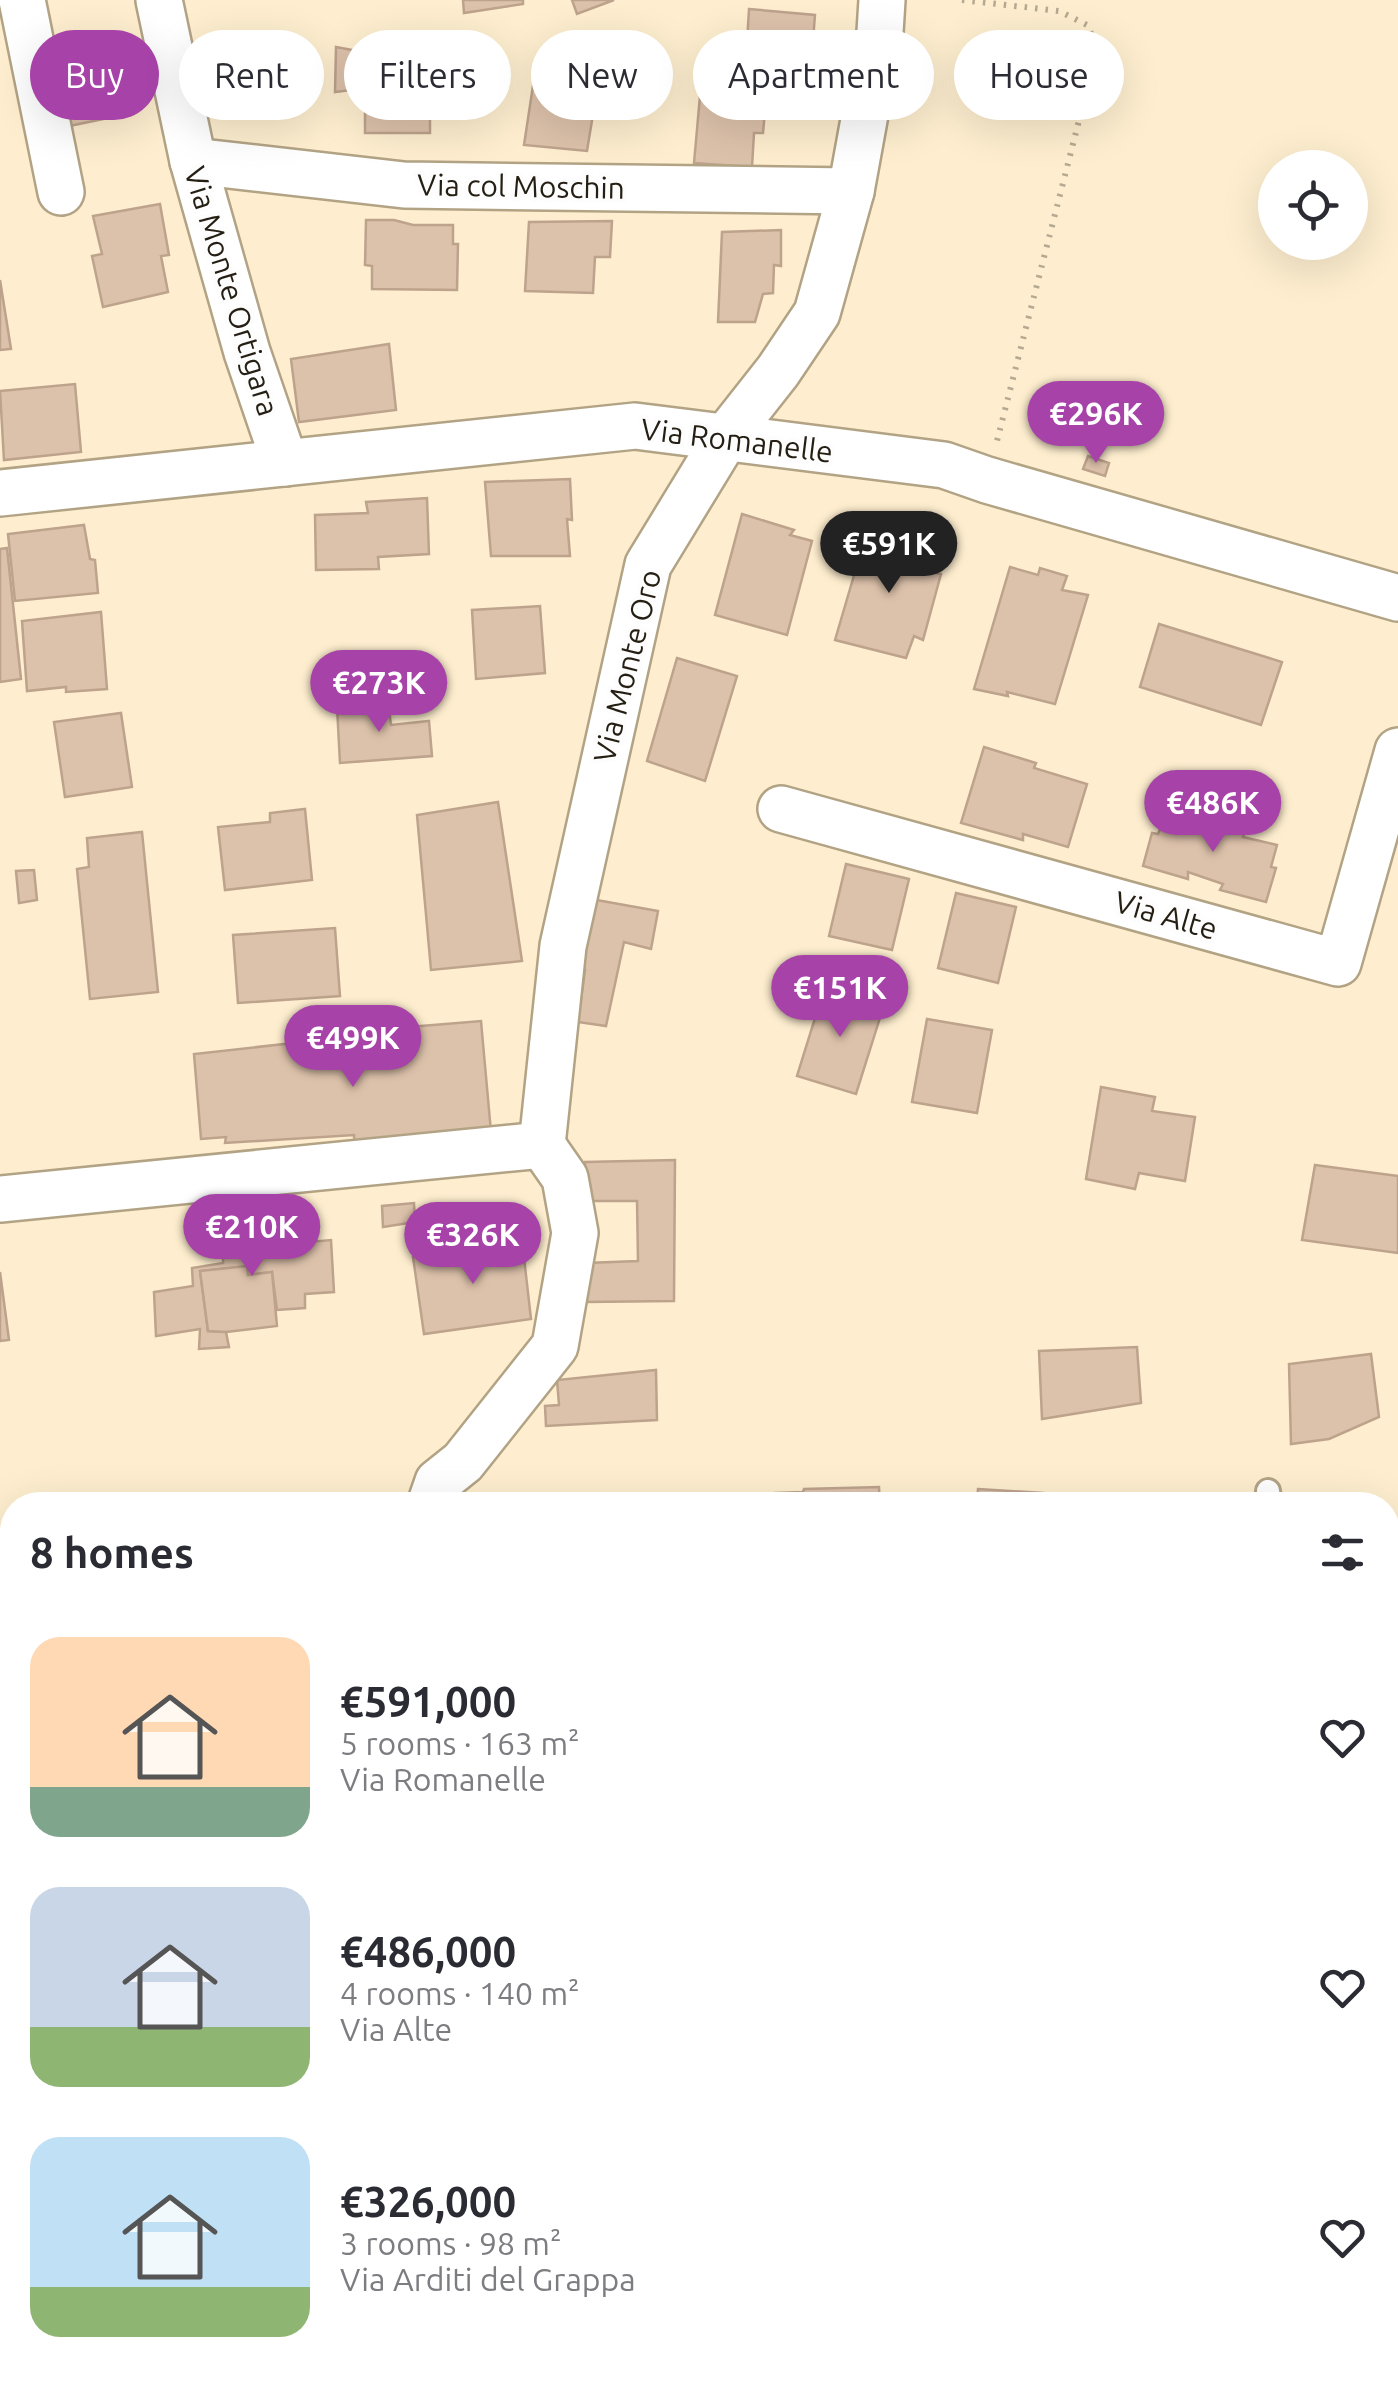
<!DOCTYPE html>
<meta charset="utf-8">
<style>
body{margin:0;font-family:Ubuntu,sans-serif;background:#f7f7f7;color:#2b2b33;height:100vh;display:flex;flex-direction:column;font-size:38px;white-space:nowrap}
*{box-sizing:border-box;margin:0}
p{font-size:32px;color:#7c7c81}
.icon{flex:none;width:55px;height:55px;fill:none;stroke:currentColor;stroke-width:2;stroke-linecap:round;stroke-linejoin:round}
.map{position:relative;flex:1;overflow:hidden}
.side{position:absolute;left:0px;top:1492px;width:1400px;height:892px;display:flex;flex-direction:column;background:#fff;border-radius:40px 40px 0 0;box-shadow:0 10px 40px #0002}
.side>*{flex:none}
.banner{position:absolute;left:30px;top:30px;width:1340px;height:90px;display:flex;gap:20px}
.tools{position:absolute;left:1258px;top:150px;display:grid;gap:20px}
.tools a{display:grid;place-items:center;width:110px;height:110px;border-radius:50%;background:#fff;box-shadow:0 10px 40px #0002;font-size:50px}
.price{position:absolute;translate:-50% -85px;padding:0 22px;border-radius:35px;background:#a743a8;color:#fff;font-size:32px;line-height:65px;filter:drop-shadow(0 2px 5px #0008)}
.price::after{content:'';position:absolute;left:50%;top:60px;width:30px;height:22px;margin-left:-15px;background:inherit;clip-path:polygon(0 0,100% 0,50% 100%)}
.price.active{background:#222;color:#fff}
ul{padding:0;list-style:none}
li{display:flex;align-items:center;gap:30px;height:250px;padding:0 30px}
li span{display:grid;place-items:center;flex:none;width:280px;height:200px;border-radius:30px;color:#555}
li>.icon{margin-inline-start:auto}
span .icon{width:120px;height:120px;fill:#fffc;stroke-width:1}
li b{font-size:42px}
h2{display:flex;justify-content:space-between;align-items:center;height:120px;padding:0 30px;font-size:42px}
.tag{padding:0 35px;border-radius:45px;background:#fff;box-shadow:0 10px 40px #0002;font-size:35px;line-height:90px}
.tag.active{background:#a743a8;color:#fff}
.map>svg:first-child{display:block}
.building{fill:#ddc2ab;stroke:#bda28c;stroke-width:2.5}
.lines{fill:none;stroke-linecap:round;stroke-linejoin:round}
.service-casing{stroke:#b2a385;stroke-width:28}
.minor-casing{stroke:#b2a385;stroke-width:50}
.path{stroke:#b6a991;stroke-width:6;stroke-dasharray:2.5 8;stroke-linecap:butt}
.service{stroke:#fff;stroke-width:22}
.minor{stroke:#fff;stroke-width:45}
.labels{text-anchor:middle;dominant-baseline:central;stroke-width:9;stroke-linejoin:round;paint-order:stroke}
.street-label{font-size:30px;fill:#241e13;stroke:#fdfdfd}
</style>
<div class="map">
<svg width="1398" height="2383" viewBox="0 0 1398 2383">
<rect width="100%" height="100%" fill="#feeecf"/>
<g class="building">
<polygon points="463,0 523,0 523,4 464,13"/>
<polygon points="572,0 614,0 577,14"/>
<polygon points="749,9 815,15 810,79 745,75"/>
<polygon points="336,47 358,51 360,89 335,92"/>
<polygon points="126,49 137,112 55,129 43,66"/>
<polygon points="365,63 430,65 430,133 365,133"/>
<polygon points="534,79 598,84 587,151 524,145"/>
<polygon points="700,96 766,100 763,133 754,133 752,167 694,163"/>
<polygon points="160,204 169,255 161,256 168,292 103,307 92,256 102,254 93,216"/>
<polygon points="366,220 394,220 413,225 453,225 453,244 458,244 457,290 372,289 372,266 365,265"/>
<polygon points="612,221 610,257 595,257 593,293 525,291 529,222"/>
<polygon points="781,230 781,266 774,265 773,293 763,294 755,322 718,322 722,232"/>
<polygon points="0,280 11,349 0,350"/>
<polygon points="389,344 396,410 299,422 291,359"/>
<polygon points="75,384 81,452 4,460 0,391"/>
<polygon points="1088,456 1109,463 1105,476 1083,469"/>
<polygon points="570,479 572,520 567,519 570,556 491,556 485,482"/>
<polygon points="427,498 429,554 378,557 379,569 316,570 315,515 368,513 366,502"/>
<polygon points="742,514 794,530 790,535 812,541 787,635 715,615"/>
<polygon points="84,525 90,559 95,560 98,593 15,601 8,534"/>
<polygon points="867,531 937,552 930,572 941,574 923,640 914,636 906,658 835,640"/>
<polygon points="7,548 21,679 0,682 0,549"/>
<polygon points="1010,567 1038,575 1040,568 1067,576 1062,590 1088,595 1055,704 1007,692 1008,696 974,689"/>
<polygon points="540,606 545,673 476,679 472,610"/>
<polygon points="101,612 107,689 66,692 66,687 27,691 22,621"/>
<polygon points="1159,624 1282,662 1261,725 1140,687"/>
<polygon points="677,658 737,676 705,781 647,761"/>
<polygon points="388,702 391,725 429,721 432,756 340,763 337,707"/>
<polygon points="121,713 132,787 65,797 54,722"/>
<polygon points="984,747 1036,763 1034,768 1087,784 1068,847 1023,834 1023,840 961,823"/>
<polygon points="498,802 522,961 431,970 417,815"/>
<polygon points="305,809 312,880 225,890 218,827 270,822 270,813"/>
<polygon points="1167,813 1198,822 1202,814 1246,830 1243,837 1277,845 1271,867 1276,868 1266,902 1220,890 1223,884 1188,872 1188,879 1143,866 1152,833 1158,834"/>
<polygon points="142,832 158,992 90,999 77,869 89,867 87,838"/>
<polygon points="846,864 909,879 892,950 829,936"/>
<polygon points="34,870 37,900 19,903 16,871"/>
<polygon points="956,893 1016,907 998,983 938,968"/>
<polygon points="591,899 658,911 651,949 624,942 606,1026 578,1022 585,970 575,969"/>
<polygon points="335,928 340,996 238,1003 233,935"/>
<polygon points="825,986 884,1005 856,1094 797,1076"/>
<polygon points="927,1019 992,1030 977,1113 912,1102"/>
<polygon points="481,1021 492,1143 355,1155 354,1135 225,1143 226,1137 201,1139 194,1054 348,1037 348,1032"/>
<polygon points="1101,1087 1155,1097 1152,1111 1195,1117 1185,1181 1139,1173 1135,1189 1086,1179"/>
<polygon points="675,1160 674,1301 587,1302 586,1263 638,1261 637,1201 585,1201 585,1162"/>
<polygon points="1315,1165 1398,1176 1398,1253 1302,1240"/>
<polygon points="414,1203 415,1222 383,1227 382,1206"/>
<polygon points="295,1224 297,1243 331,1240 334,1292 305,1294 305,1308 277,1310 272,1272 248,1275 247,1266 200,1271 208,1331 226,1332 229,1347 199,1349 200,1329 156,1336 154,1292 193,1286 192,1268 223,1263 223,1247 244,1244 242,1227"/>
<polygon points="522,1240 531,1319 424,1334 413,1257"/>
<polygon points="247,1266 248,1275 272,1272 277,1326 226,1332 208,1331 200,1271"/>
<polygon points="0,1272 9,1340 0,1341"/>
<polygon points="1137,1347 1141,1403 1042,1419 1039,1351"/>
<polygon points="1371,1354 1379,1417 1329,1439 1291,1444 1289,1364"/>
<polygon points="656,1370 657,1420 546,1426 545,1406 559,1405 557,1380"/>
<polygon points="879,1487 880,1505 775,1505 775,1493 803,1492 804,1489"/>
<polygon points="978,1489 1043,1493 1042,1505 977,1505"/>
<polygon points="1388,1574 1397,1654 1388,1655"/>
<polygon points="1395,1809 1398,1809 1398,1873 1388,1874 1388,1905 1388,1815 1395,1814"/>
<polygon points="1398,1948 1398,2030 1388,2032 1388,1949"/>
<polygon points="0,2122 12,2123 12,2202 0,2202"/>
<polygon points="1398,2125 1398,2266 1388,2267 1388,2127"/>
<polygon points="416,2372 491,2373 491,2383 416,2383"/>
<rect x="502" y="2372" width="28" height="11"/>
<rect x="530" y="2372" width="38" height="11"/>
</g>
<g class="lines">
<g class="service-casing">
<g id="service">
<polyline points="1268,1491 1270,1505"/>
<polyline points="1239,2383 1240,2372"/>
</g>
</g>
<g class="minor-casing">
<g id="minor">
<polyline points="22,0 61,192"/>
<polyline points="159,0 193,161 247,352 285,463"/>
<polyline points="193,161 404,185 851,191"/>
<polyline points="0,493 635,426 944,465 987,480 1398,598"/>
<polyline points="781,809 1338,963 1398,751"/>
<polyline points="542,1145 563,946 648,565 726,437 778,371 817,313 851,191 880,32 882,0"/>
<polyline points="0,1199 542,1145"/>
<polyline points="430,1505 438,1482 463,1462 555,1346 575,1233 565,1178 542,1145"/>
<polyline points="1388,1738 1398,1738"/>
<polyline points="0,1831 12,1831"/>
<polyline points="0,2332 12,2332"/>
<polyline points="1388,2334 1398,2333"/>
</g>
</g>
<polyline class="path" points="962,0 1059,11 1089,26 1096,54 997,441"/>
<use href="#service" class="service"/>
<use href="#minor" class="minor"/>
</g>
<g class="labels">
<g class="street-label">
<text transform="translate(521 186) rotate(1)">Via col Moschin</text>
<text transform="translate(232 291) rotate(73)">Via Monte Ortigara</text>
<text transform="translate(737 440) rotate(7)">Via Romanelle</text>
<text transform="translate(627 666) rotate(-76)">Via Monte Oro</text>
<text transform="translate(1166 915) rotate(16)">Via Alte</text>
</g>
</g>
</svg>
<div class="tools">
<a><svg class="icon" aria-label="locate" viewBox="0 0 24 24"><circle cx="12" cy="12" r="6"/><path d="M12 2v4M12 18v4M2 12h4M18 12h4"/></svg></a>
</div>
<b class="price" style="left:1096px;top:466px">€296K</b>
<b class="price active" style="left:889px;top:596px">€591K</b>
<b class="price" style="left:379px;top:735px">€273K</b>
<b class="price" style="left:1213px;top:855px">€486K</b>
<b class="price" style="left:840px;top:1040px">€151K</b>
<b class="price" style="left:353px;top:1090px">€499K</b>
<b class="price" style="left:252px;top:1279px">€210K</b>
<b class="price" style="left:473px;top:1287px">€326K</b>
<div class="banner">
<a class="tag active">Buy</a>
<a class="tag">Rent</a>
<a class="tag">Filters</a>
<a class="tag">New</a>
<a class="tag">Apartment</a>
<a class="tag">House</a>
</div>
<section class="side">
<h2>8 homes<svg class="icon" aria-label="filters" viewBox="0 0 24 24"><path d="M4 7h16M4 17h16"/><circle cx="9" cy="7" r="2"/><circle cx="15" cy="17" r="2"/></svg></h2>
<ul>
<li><span style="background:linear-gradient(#ffd9b3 75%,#7fa58c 0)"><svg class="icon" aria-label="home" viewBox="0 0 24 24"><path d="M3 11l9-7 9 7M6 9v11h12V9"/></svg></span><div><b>€591,000</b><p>5 rooms · 163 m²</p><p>Via Romanelle</p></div><svg class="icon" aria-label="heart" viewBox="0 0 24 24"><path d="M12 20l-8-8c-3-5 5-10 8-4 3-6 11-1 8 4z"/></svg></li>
<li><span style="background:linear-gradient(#c9d6e8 70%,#8fb573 0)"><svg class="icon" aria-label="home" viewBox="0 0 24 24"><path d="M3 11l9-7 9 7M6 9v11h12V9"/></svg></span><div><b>€486,000</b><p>4 rooms · 140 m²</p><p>Via Alte</p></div><svg class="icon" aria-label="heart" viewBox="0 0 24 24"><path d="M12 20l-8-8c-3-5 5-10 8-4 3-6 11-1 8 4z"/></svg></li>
<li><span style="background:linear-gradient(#bfe0f5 75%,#8fb573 0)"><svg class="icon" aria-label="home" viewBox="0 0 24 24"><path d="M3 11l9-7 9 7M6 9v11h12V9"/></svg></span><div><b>€326,000</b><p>3 rooms · 98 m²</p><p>Via Arditi del Grappa</p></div><svg class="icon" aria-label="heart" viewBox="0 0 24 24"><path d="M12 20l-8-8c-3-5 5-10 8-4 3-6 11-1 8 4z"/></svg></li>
</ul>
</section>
</div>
